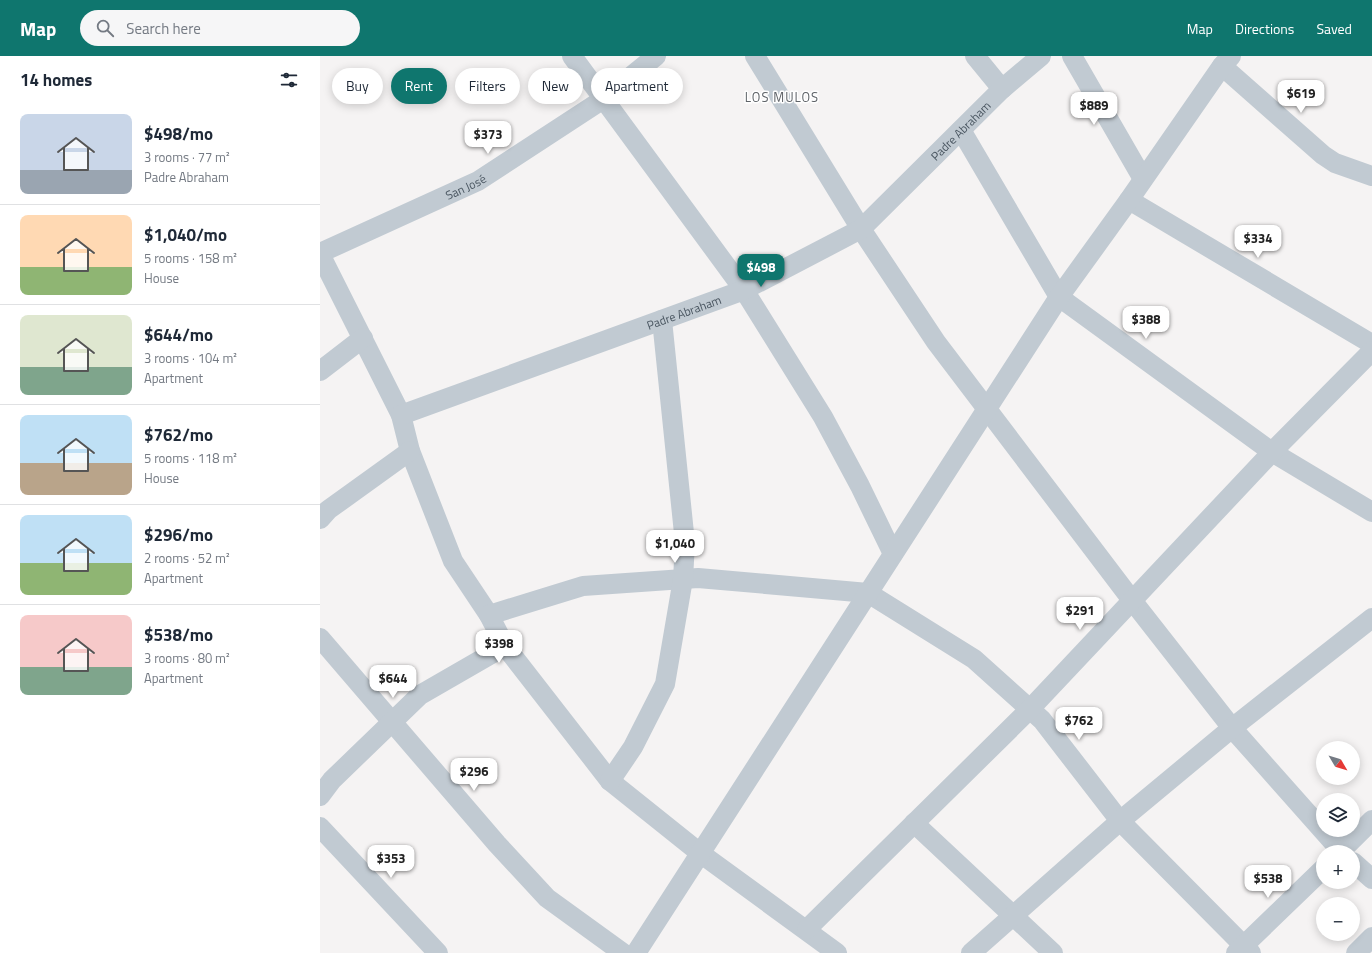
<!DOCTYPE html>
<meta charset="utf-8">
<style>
body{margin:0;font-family:"Titillium Web",sans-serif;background:#f6f6f7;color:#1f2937;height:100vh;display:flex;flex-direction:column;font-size:15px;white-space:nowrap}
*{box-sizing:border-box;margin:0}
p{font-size:13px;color:#747a83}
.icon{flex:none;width:22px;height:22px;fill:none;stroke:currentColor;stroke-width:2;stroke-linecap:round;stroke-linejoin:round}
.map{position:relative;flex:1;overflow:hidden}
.panel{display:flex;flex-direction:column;background:#fff;width:320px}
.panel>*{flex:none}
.banner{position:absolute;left:12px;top:12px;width:380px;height:36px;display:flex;gap:8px}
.needle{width:26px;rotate:128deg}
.controls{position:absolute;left:996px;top:685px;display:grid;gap:8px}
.controls a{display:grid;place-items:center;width:44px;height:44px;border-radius:50%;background:#fff;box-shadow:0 2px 10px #0003;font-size:20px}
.price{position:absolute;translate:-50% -34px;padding:0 9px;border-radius:8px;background:#fff;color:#222;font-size:13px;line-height:26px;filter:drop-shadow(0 1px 2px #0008)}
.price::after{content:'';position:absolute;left:50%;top:24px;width:12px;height:9px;margin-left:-6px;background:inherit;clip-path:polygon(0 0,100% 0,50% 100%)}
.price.on{background:#0f766e;color:#fff}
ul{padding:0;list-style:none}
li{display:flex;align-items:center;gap:12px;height:100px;padding:0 20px}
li+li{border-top:1px solid #e0e1e3}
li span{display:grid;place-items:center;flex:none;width:112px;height:80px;border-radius:8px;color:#555}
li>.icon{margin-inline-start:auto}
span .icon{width:48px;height:48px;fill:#fffc;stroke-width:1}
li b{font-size:17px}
h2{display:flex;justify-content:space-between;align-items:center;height:48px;padding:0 20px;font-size:17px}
.chip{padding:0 14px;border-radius:18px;background:#fff;box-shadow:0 2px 10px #0003;font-size:14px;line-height:36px}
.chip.on{background:#0f766e;color:#fff}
header{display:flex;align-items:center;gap:24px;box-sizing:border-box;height:56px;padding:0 20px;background:#0f766e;color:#fff}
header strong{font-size:19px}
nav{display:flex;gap:22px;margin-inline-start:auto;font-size:14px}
.search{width:280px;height:36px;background:#f6f6f7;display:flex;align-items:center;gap:10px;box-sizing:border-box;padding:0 14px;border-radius:22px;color:#747a83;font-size:15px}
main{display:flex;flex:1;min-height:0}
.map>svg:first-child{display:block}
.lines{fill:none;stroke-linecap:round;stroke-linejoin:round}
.minor{stroke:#c1cad2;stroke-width:20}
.labels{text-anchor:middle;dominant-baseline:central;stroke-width:3;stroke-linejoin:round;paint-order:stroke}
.street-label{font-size:12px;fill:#4a5661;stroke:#fff}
.neighbourhood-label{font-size:13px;letter-spacing:1px;fill:#5f6368;stroke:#fff}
</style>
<header>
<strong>Map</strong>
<div class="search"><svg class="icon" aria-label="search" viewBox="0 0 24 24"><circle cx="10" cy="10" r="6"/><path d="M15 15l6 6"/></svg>Search here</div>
<nav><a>Map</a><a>Directions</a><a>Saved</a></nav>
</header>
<main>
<section class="panel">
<h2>14 homes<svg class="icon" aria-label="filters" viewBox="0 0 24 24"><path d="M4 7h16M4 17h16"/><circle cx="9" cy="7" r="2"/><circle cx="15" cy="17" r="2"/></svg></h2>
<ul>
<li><span style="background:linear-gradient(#c9d6e8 70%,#9aa5b1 0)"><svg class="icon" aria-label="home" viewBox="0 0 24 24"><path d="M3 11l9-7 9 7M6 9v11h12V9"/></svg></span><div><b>$498/mo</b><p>3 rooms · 77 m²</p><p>Padre Abraham</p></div></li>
<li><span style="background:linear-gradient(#ffd9b3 65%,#8fb573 0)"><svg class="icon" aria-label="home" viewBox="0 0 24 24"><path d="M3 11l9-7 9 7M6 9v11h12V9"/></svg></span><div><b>$1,040/mo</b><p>5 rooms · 158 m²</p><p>House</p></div></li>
<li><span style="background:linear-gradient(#dfe7d0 65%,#7fa58c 0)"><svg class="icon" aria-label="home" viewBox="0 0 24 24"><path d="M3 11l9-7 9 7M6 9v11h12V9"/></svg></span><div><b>$644/mo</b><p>3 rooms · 104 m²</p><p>Apartment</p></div></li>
<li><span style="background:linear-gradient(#bfe0f5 60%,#b9a48a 0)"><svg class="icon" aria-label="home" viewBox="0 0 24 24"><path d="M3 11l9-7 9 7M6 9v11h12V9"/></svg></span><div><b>$762/mo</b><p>5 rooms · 118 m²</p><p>House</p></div></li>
<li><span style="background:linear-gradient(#bfe0f5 60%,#8fb573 0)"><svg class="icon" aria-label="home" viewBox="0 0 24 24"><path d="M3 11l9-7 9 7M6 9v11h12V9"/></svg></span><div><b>$296/mo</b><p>2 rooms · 52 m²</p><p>Apartment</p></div></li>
<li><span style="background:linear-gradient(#f6c9c9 65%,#7fa58c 0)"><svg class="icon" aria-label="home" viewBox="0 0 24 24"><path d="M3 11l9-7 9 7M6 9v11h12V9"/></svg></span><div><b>$538/mo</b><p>3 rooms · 80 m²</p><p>Apartment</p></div></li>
</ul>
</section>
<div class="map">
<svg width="1052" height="897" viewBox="0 0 1052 897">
<rect width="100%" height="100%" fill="#f5f3f3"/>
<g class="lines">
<g class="minor">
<polyline points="252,0 424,234 503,361 540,430 573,498"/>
<polyline points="435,0 541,173 616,286 811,543 912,672 1022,796"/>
<polyline points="655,0 682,33"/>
<polyline points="752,0 823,123"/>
<polyline points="902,10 1003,99 1015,107 1052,120"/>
<polyline points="641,74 739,241 952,396 1052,456"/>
<polyline points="809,144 1052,288"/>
<path id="s1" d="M0,197L158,125L282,44L336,0"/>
<polyline points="0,198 81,359 90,395 133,505 169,559 185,590 290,725 380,797 517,897"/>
<polyline points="0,315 43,282"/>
<path id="s2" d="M81,359L424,234L541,173L682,33L721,0"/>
<polyline points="0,463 8,454 90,395"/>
<polyline points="169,559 263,530 378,522 548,537 654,603 722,664 800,765 931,897"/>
<polyline points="0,582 177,788 227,842 303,897"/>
<polyline points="290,725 313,691 345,628 363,523 365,487 342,264"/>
<polyline points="0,740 12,724 100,639 185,590"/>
<polyline points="594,767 733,897"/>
<polyline points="0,771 118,897"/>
<polyline points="1020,796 1052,764"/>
<polyline points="1033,806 1052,823"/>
<polyline points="487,873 710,653 952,396 1052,295"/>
<polyline points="316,897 739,241 809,144 902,10 911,0"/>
<polyline points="651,897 800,765 912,672 1052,562"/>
<polyline points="916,897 1003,813"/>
<polyline points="1036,897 1052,881"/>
</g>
</g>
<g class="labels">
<g class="street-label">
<text stroke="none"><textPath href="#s2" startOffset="637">Padre Abraham</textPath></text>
<text stroke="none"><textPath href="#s1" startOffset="160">San José</textPath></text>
<text stroke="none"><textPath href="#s2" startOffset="301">Padre Abraham</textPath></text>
</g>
<g class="neighbourhood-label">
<text x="462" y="41">LOS MULOS</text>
</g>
</g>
</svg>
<div class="controls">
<a><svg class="needle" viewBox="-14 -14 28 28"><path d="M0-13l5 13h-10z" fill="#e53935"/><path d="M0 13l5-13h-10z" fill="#747a83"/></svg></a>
<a><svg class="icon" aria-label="layers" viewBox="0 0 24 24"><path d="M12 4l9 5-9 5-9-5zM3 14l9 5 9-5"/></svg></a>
<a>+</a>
<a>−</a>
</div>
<b class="price" style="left:981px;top:58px">$619</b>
<b class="price" style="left:774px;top:70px">$889</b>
<b class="price" style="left:168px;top:99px">$373</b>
<b class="price" style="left:938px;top:203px">$334</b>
<b class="price on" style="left:441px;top:232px">$498</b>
<b class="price" style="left:826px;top:284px">$388</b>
<b class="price" style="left:355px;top:508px">$1,040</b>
<b class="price" style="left:760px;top:575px">$291</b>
<b class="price" style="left:179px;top:608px">$398</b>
<b class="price" style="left:73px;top:643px">$644</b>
<b class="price" style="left:759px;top:685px">$762</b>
<b class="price" style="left:154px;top:736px">$296</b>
<b class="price" style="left:71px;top:823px">$353</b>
<b class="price" style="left:948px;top:843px">$538</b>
<div class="banner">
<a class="chip">Buy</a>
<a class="chip on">Rent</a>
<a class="chip">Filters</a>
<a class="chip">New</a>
<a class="chip">Apartment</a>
</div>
</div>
</main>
